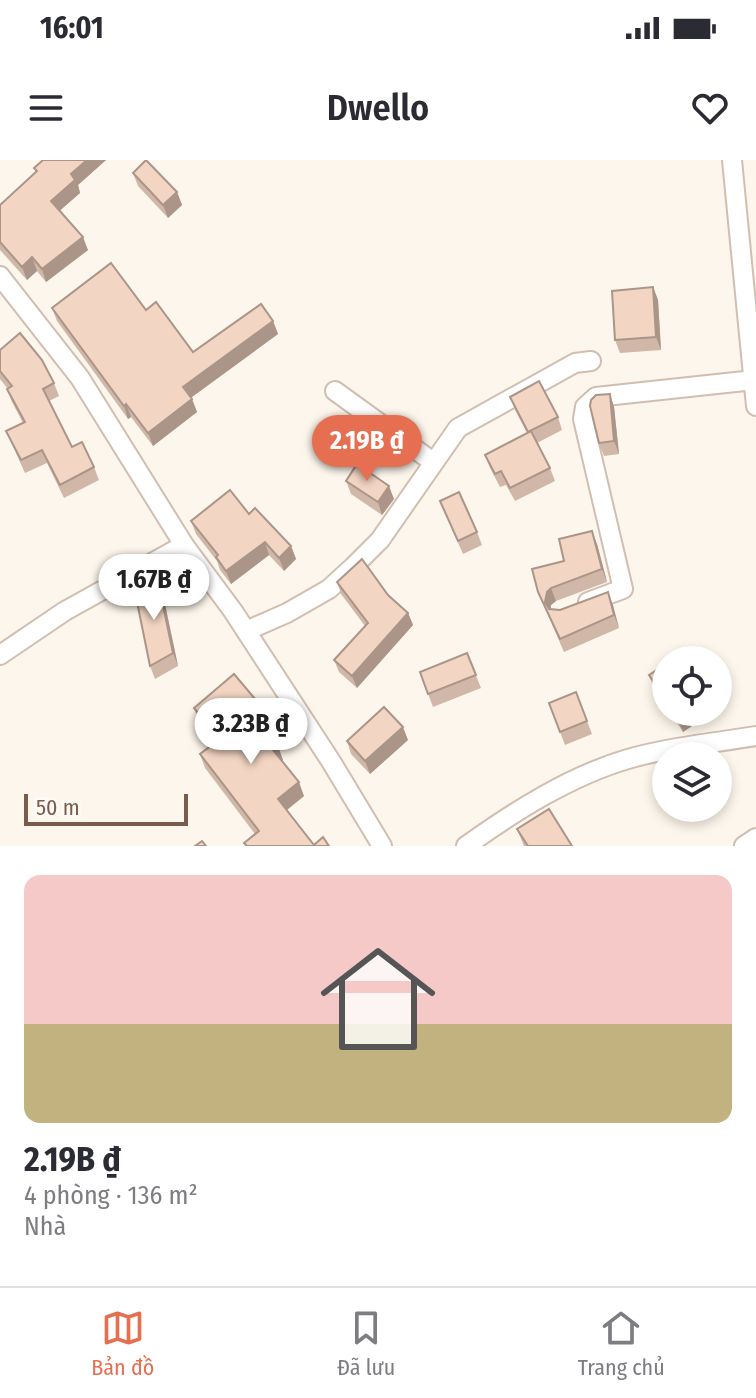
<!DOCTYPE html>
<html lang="vi">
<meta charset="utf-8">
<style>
body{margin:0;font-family:"Fira Sans Condensed",sans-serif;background:#f2f2f3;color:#2b2b33;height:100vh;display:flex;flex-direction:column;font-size:30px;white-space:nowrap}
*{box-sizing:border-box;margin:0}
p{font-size:26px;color:#7c7c81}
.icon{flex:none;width:44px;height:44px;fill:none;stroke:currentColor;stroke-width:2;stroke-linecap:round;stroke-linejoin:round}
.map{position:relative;height:686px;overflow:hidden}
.details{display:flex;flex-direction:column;background:#fff;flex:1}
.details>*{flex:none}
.fabs{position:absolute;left:652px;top:486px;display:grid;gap:16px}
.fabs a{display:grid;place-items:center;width:80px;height:80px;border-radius:50%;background:#fff;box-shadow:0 4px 12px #0003;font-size:40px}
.scale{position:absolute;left:24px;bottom:20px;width:164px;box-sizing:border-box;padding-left:8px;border:4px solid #7a5c4d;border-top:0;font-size:22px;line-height:28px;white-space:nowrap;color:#7a5c4d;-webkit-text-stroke:6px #fffaf3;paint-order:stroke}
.price{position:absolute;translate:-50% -68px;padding:0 18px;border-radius:28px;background:#fff;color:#222;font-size:26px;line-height:52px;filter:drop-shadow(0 2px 4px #0008)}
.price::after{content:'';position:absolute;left:50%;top:48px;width:24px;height:18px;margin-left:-12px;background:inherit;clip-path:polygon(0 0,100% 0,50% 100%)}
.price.current{background:#e76f51;color:#fff}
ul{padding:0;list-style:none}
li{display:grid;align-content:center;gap:16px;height:424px;padding:0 24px}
li span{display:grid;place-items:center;height:248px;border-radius:16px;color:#555}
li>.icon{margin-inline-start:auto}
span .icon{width:144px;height:144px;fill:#fffc;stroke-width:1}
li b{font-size:34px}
.status{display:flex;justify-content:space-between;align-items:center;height:56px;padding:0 40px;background:#fff;direction:ltr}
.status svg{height:22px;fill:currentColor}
header{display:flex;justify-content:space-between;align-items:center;height:104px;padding:0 24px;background:#fff;font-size:36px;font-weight:600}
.tab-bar{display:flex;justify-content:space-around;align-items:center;height:112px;border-top:2px solid #e1e1e2;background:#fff;font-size:22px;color:#7c7c81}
.tab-bar a{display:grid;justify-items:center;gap:4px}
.tab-bar .current{color:#e76f51}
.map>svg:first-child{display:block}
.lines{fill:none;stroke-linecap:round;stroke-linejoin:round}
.minor-casing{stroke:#d1beb0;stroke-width:22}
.minor{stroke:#fff;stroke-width:18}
.wall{fill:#d1b7a8}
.shaded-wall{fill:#aa9588}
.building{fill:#f3d5c3;stroke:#aa9588;stroke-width:2}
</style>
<div class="status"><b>16:01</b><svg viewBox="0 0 49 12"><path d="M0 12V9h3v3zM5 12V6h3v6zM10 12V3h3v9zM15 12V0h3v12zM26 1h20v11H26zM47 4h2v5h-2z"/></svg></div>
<header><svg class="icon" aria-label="menu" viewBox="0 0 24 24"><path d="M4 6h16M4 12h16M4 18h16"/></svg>Dwello<svg class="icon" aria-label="heart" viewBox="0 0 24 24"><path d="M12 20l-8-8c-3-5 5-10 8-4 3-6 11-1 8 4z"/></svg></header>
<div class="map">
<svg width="756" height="686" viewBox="0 0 756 686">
<rect width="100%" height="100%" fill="#fdf6ec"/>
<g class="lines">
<g class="minor-casing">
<g id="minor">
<polyline points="732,0 756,246"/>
<polyline points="0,116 80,218 184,385 233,451 332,603 382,686"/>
<polyline points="335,231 433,302"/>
<polyline points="588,442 623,429 583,259 585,247 596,237 754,220"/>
<polyline points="246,471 287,453 329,429 353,407 380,380 458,268 575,203 591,201"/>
<polyline points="0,495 65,451 184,385"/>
<path d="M466,686C515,651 570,616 628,599C669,587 714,583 756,576"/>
<polyline points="744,686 756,678"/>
</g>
</g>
<use href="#minor" class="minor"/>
</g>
<g class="wall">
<polygon points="43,0 106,0 78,25 80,33 60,50 88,90 46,122 37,111 27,120 0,90 0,45 36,13 34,8"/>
<polygon points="133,13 177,32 182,45 168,58 138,26"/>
<polygon points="653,127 658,140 661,190 620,193 615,180"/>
<polygon points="52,148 146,150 193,192 273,161 278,174 191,237 197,252 153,286 131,257 128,259 57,161"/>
<polygon points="0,190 54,223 59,236 49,241 72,287 94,307 99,320 64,338 47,303 25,313 6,271 23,263 12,242 7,229 8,229 0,219"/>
<polygon points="610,234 614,247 619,294 604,296 599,283"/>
<polygon points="510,237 558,257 562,270 537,283 550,308 555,321 515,341 506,325 500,327 490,308 485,295 527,273 515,250"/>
<polygon points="346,321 394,339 382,355 351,334"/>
<polygon points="440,341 477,372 482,385 463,394"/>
<polygon points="249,354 291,386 296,399 284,411 269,395 231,424 220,410 217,401 196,374 191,361"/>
<polygon points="597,384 607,422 556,441 551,445 551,449 560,450 608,432 619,468 564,492 538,432 564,401"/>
<polygon points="158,422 163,435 178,506 155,519 150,506"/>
<polygon points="337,422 388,435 408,453 413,465 357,528 339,512 334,500 365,466 341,434"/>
<polygon points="467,493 481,528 433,547 420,512"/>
<polygon points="666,504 666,546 654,528 649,515"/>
<polygon points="576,532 592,574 565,585 549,543"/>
<polygon points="256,540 261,554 256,558 283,600 282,602 304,636 287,650 314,685 329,686 246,686 244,683 255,674 205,608 200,594 216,582 199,562 194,548"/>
<polygon points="670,552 713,552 683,572"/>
<polygon points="408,580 370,614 351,594 347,581"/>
<polygon points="517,669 572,686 524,686"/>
</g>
<g class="shaded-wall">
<polygon points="87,0 106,0 78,25 80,33 56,54 51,41 71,14"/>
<polygon points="177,32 182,45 168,58 163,45"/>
<polygon points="83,77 88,90 46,122 42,109"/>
<polygon points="32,97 37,111 27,120 22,107"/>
<polygon points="653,127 658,140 661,190 656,177"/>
<polygon points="273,161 278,174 188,240 183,227"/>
<polygon points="610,234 614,247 619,294 614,281"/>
<polygon points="192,239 197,252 153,286 148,273"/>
<polygon points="126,244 131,257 128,259 124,246"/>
<polygon points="389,326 394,339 382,355 378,342"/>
<polygon points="592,371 597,384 607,422 602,409"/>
<polygon points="265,382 269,395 231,424 226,411"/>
<polygon points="291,386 296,399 284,411 279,398"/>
<polygon points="158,422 163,435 178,506 173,493"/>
<polygon points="551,428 556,441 551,445 550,455 545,442 547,432"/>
<polygon points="608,432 613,445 619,468 614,455"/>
<polygon points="408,453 413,465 357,528 352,516"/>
<polygon points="256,540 261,554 253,561 247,547"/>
<polygon points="689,552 713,552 683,572 678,559"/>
<polygon points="403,567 408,580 370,614 365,601"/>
<polygon points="278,586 283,600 278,605 273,590"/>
<polygon points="299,622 304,636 283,653 278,639"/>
</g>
<g class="building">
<polygon points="43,0 87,0 71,14 75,20 51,41 83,77 42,109 32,97 22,107 0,82 0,45 37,11 34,8"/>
<polygon points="146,0 177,32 163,45 133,13"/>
<polygon points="111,103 146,150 156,142 193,192 261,144 273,161 183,227 192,239 148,273 126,244 124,246 52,148"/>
<polygon points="653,127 656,177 615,180 612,131"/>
<polygon points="20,173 42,200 54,223 43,229 72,287 82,282 94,307 60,325 42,290 21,300 6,271 25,262 7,229 12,226 0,211 0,190"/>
<polygon points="539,221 558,257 528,272 510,237"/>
<polygon points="610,234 614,281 599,283 590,246 591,240 596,235"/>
<polygon points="531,271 550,308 510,328 501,311 495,314 485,295"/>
<polygon points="357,304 389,326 378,342 346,321"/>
<polygon points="230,330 249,354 255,348 291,386 279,398 265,382 226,411 216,397 218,395 191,361"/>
<polygon points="459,332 477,372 458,381 440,341"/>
<polygon points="592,371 602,409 551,428 547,432 545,442 549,449 560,450 608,432 614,455 560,479 538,432 532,409 564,401 559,379"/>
<polygon points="362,399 388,435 408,453 352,516 334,500 368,463 337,422"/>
<polygon points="158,422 173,493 150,506 134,427"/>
<polygon points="683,492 688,500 671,500"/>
<polygon points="467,493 476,515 428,534 420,512"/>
<polygon points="666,504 666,540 649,515"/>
<polygon points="234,514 256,540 247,547 278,586 273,590 299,622 278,639 314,685 323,677 329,686 247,686 244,683 259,671 200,594 220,579 194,548"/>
<polygon points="576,532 587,561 560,572 549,543"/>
<polygon points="384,547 403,567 365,601 347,581"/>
<polygon points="674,552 689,552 678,559"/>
<polygon points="549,649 572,686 528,686 517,669"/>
<polygon points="202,681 206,686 195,686"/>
</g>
</svg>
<div class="fabs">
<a><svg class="icon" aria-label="locate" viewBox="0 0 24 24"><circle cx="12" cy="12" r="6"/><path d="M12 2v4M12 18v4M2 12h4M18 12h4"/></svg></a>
<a><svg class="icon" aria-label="layers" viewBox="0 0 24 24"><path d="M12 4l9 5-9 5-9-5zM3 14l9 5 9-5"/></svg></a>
</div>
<div class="scale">50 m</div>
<b class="price current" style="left:367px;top:323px">2.19B ₫</b>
<b class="price" style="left:154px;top:462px">1.67B ₫</b>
<b class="price" style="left:251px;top:606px">3.23B ₫</b>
</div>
<section class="details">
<ul>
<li><span style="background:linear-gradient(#f6c9c9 60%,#c2b280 0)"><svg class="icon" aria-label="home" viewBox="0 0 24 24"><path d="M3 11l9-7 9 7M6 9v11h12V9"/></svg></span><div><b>2.19B ₫</b><p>4 phòng · 136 m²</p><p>Nhà</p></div></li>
</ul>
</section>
<nav class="tab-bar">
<a class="current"><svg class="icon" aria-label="map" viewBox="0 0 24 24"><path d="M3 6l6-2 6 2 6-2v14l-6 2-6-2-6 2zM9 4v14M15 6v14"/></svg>Bản đồ</a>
<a><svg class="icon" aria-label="saved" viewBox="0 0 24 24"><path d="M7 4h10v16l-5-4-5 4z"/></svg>Đã lưu</a>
<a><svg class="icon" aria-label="home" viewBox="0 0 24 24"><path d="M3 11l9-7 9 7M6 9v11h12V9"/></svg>Trang chủ</a>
</nav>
